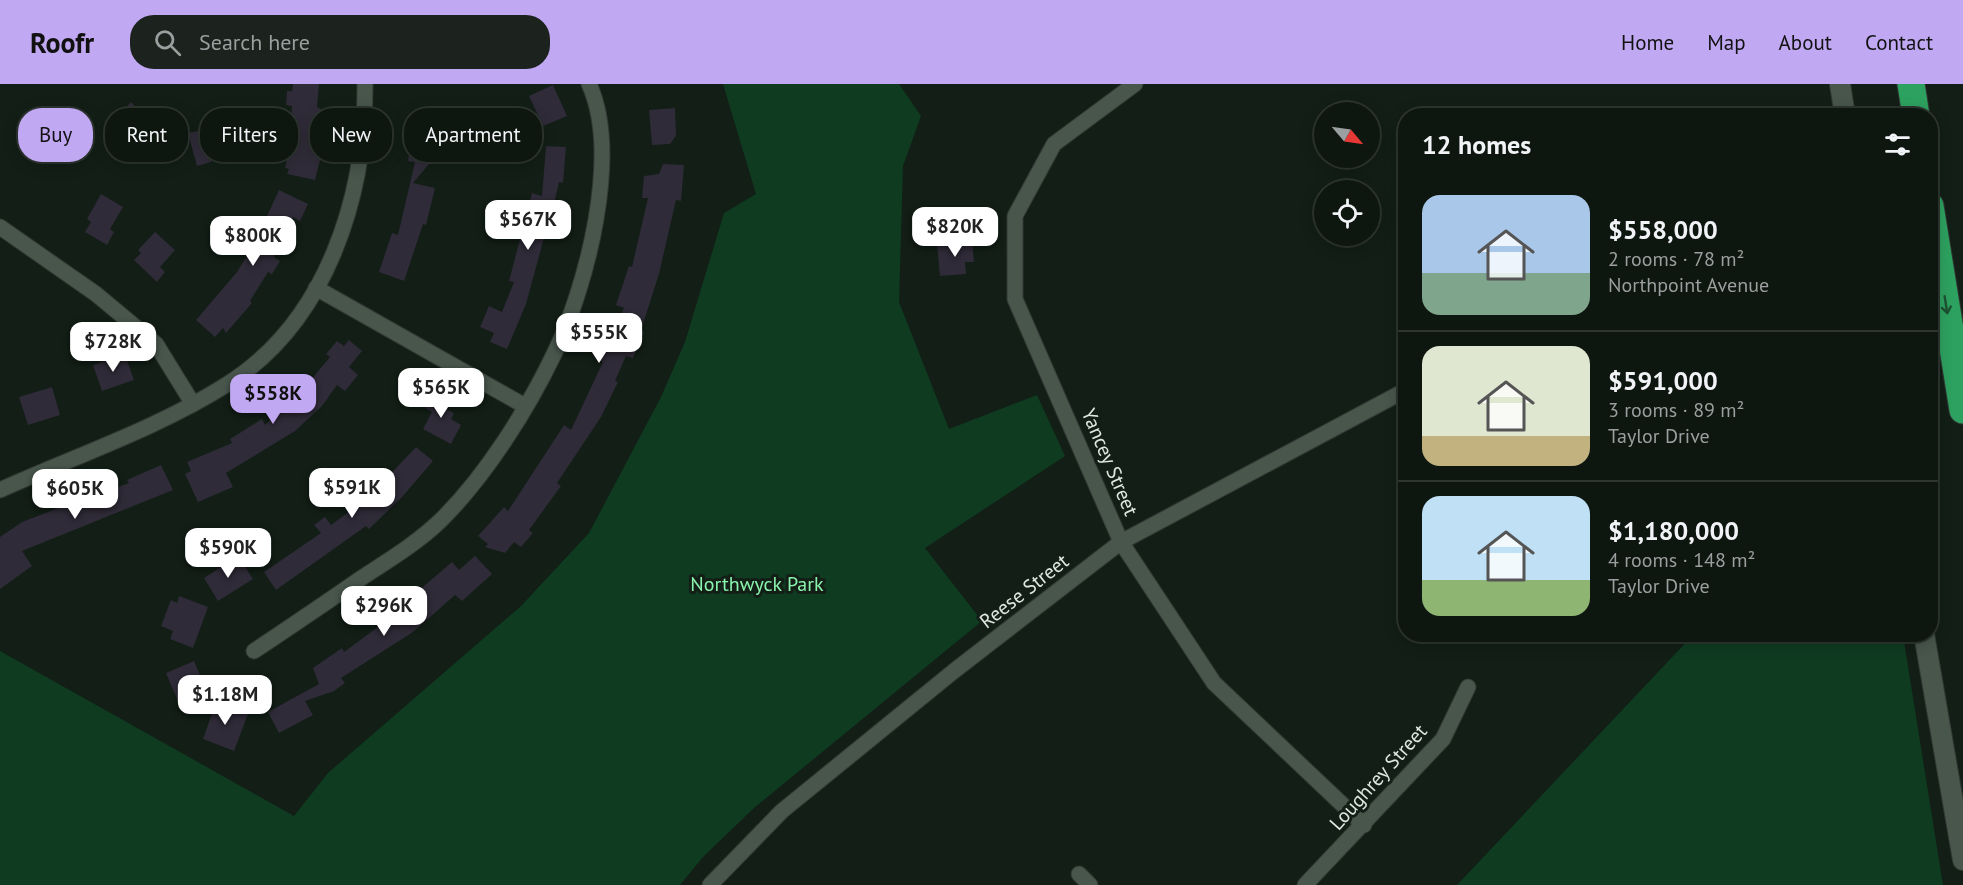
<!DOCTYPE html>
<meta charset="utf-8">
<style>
body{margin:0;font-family:"PT Sans",sans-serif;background:#1c231e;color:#f1f3f6;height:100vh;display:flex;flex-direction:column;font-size:22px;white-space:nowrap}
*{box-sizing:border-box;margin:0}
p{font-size:20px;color:#9b9f9f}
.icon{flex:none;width:33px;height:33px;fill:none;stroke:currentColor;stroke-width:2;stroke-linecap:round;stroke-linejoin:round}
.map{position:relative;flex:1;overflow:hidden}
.details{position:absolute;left:1398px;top:24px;width:540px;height:534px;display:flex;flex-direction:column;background:#0e1610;border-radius:24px;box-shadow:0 3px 15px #0003,0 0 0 2px #2e3530}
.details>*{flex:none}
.hud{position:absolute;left:18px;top:24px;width:570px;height:54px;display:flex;gap:12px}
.needle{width:39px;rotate:119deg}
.fabs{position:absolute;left:1314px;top:18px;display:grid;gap:12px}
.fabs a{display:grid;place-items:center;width:66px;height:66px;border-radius:50%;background:#0e1610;box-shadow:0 3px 15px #0003,0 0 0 2px #2e3530;font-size:30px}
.price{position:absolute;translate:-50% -51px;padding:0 14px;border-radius:12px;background:#fff;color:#222;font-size:20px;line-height:39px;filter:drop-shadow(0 2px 3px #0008)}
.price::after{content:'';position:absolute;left:50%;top:36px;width:18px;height:14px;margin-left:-9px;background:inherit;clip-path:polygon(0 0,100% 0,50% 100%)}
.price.active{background:#c1a8f3;color:#111}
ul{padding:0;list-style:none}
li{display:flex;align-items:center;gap:18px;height:150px;padding:0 24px}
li+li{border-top:2px solid #2e3530}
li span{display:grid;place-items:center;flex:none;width:168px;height:120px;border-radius:18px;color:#555}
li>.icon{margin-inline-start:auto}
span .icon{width:72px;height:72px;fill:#fffc;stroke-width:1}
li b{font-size:26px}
h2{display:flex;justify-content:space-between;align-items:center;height:72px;padding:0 24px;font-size:26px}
.tag{padding:0 21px;border-radius:24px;background:#0e1610;box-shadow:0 3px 15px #0003,0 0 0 2px #2e3530;font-size:21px;line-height:54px}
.tag.active{background:#c1a8f3;color:#111}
header{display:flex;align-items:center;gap:36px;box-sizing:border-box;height:84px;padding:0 30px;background:#c1a8f3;color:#111}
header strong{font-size:28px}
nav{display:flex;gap:33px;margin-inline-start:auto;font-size:21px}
.search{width:420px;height:54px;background:#1c231e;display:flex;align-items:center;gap:15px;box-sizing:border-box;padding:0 21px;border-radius:24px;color:#9b9f9f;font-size:22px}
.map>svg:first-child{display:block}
.green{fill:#0f3b21}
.building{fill:#2f2b38}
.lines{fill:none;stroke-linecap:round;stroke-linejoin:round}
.minor-casing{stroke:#323934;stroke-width:17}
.tertiary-casing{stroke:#323934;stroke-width:22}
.motorway-casing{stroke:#323934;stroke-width:29}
.minor{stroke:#48564c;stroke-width:15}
.tertiary{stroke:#48564c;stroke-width:20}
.motorway{stroke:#2da15f;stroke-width:27}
.oneway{stroke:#1d5233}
.labels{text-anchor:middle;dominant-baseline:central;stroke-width:6;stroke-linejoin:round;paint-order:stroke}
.street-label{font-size:20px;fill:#dfe7e1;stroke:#121e16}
.park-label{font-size:20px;fill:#8af3ad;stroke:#121e16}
</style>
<header>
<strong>Roofr</strong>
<div class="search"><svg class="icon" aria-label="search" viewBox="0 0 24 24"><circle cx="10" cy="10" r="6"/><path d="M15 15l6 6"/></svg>Search here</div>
<nav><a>Home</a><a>Map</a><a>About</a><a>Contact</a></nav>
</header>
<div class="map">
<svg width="1963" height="801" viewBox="0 0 1963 801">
<rect width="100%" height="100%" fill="#121e16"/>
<g class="green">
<polygon points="723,0 899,0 921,32 903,82 899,218 949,345 1037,311 1065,372 925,464 982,537 754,724 703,773 680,801 0,801 0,567 294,732 328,689 521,522 589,449 661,313 685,258 724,129 756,110"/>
<polygon points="1693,551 1903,551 1943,801 1457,801"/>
</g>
<g class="building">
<polygon points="293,0 319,0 317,23 323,26 320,59 324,60 315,96 287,90 289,85 285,84 296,38 291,38 292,22 286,21 287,7 292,7"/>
<polygon points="553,1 567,32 543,42 529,12"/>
<polygon points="131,18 143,31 150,24 163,37 140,60 116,35"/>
<polygon points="675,24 676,52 670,60 652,61 649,26"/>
<polygon points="414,37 436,40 435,49 443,50 445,59 443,75 434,74 413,99 435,104 426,141 423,140 404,197 379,188 392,149 398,151 415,78 408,77"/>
<polygon points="231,41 237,68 211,74 211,78 197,82 188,49"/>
<polygon points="546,62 566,63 563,99 559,98 546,155 544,154 526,220 507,265 490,258 494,249 480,243 489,222 502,228 514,198 509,197 532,109 542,112"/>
<polygon points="663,80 684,81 681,117 676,116 659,190 641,246 644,248 633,274 626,272 615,297 618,298 601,333 557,399 561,402 529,446 533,449 521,463 514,458 505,469 485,463 488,460 478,452 504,423 508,427 564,341 571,346 603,278 596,274 604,257 608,259 624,224 616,221 629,182 632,183 648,114 642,114 644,92 659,90"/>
<polygon points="279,106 308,120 300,137 293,133 274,173 280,177 272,190 268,188 250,217 252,219 226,249 223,244 215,253 196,236 237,188 263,146 261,145"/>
<polygon points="101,110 123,123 110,145 114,148 107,161 85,148 91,138 87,135"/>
<polygon points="155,148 175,166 160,183 165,188 157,198 134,176 141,169 138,166"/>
<polygon points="972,157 974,178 965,178 966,190 940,192 937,160"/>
<polygon points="349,256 362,267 349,283 358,291 345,307 337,301 322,322 295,347 226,389 233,403 198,418 185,390 191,387 187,378 232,359 230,355 262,335 265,341 293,315 290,311 303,300 305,303 330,273 326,270 337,257 344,262"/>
<polygon points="125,271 134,296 102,307 93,281"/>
<polygon points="52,303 60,331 28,341 19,313"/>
<polygon points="435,306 449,314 444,324 454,329 451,335 461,341 451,360 423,345 432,328 425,324"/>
<polygon points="416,363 433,377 402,413 369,445 366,442 276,506 264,488 321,449 314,441 325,433 331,441 346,430 379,398 381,400"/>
<polygon points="161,381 173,406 22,467 32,482 0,505 0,453 22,438 61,423 90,422 87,414 129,399 127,396"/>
<polygon points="238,472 253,495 218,517 204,494"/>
<polygon points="475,472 492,490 462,517 455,511 413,548 341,594 345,599 334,607 305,617 313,631 279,649 268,628 319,600 313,584 342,564 344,568 397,529 395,527 452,478 459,486"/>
<polygon points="179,512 208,523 193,564 170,555 173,547 161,542 171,516 177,519"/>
<polygon points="194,577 207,608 179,620 166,589"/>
<polygon points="216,618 248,630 234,667 203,655"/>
</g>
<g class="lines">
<g class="minor-casing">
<g id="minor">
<polyline points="1135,0 1054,60 1015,132 1015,215 1121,458 1214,599 1364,741"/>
<polyline points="0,143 96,210 156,260 193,320"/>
<polyline points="316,204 525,322"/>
<path d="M0,406C75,372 156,345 226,301C327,238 366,112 365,0"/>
<path d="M254,567C290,543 327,518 363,493C389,476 417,459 440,437C485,393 528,325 555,268C587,201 621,70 589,0"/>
<polyline points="1079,790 1090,801"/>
<polyline points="710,801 782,727 954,587 1121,458 1406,306"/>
<polyline points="1305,801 1443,655 1468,603"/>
</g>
</g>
<g class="tertiary-casing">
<g id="tertiary">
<polyline points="1840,0 1845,32"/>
<polyline points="1924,550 1963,776"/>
</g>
</g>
<g class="motorway-casing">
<g id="motorway">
<polyline points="1911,0 1916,32"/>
<polyline points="1930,122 1963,326"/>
</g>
</g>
<use href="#minor" class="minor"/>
<use href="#tertiary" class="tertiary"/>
<use href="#motorway" class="motorway"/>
</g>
<defs><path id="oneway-shaft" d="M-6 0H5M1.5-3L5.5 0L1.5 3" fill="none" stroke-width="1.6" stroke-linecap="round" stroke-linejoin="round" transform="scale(1.5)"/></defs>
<use class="oneway" href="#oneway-shaft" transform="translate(1946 221) rotate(81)"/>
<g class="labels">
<g class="street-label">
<text transform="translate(1110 378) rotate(67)">Yancey Street</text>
<text transform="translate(1024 507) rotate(-38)">Reese Street</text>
<text transform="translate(1378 693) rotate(-48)">Loughrey Street</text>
</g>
<g class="park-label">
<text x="757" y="500">Northwyck Park</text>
</g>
</g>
</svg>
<div class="fabs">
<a><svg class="needle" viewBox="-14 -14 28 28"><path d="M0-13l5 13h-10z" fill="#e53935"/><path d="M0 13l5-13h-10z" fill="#9b9f9f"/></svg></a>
<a><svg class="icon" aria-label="locate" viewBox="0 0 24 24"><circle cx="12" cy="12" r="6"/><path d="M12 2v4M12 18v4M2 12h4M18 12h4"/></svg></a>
</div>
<b class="price" style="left:528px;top:167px">$567K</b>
<b class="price" style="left:955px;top:174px">$820K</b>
<b class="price" style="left:253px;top:183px">$800K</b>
<b class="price" style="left:599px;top:280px">$555K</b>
<b class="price" style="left:113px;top:289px">$728K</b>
<b class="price" style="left:441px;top:335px">$565K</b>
<b class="price active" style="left:273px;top:341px">$558K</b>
<b class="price" style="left:352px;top:435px">$591K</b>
<b class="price" style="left:75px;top:436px">$605K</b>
<b class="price" style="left:228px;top:495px">$590K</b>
<b class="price" style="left:384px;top:553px">$296K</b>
<b class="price" style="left:225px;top:642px">$1.18M</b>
<div class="hud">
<a class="tag active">Buy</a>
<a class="tag">Rent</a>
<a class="tag">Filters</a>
<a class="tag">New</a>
<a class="tag">Apartment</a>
</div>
<section class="details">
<h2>12 homes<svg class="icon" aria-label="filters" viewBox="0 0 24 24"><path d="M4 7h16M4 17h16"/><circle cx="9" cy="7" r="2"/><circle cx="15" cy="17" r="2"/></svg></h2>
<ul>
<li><span style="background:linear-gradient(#a9c7e8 65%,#7fa58c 0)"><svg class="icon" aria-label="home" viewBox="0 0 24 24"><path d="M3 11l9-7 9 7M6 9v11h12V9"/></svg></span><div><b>$558,000</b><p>2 rooms · 78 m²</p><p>Northpoint Avenue</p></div></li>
<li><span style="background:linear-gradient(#dfe7d0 75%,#c2b280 0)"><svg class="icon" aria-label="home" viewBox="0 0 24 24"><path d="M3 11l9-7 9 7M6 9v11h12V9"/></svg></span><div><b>$591,000</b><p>3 rooms · 89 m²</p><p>Taylor Drive</p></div></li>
<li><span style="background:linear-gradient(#bfe0f5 70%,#8fb573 0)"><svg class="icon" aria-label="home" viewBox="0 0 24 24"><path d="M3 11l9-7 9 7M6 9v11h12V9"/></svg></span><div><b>$1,180,000</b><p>4 rooms · 148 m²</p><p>Taylor Drive</p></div></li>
</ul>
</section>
</div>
